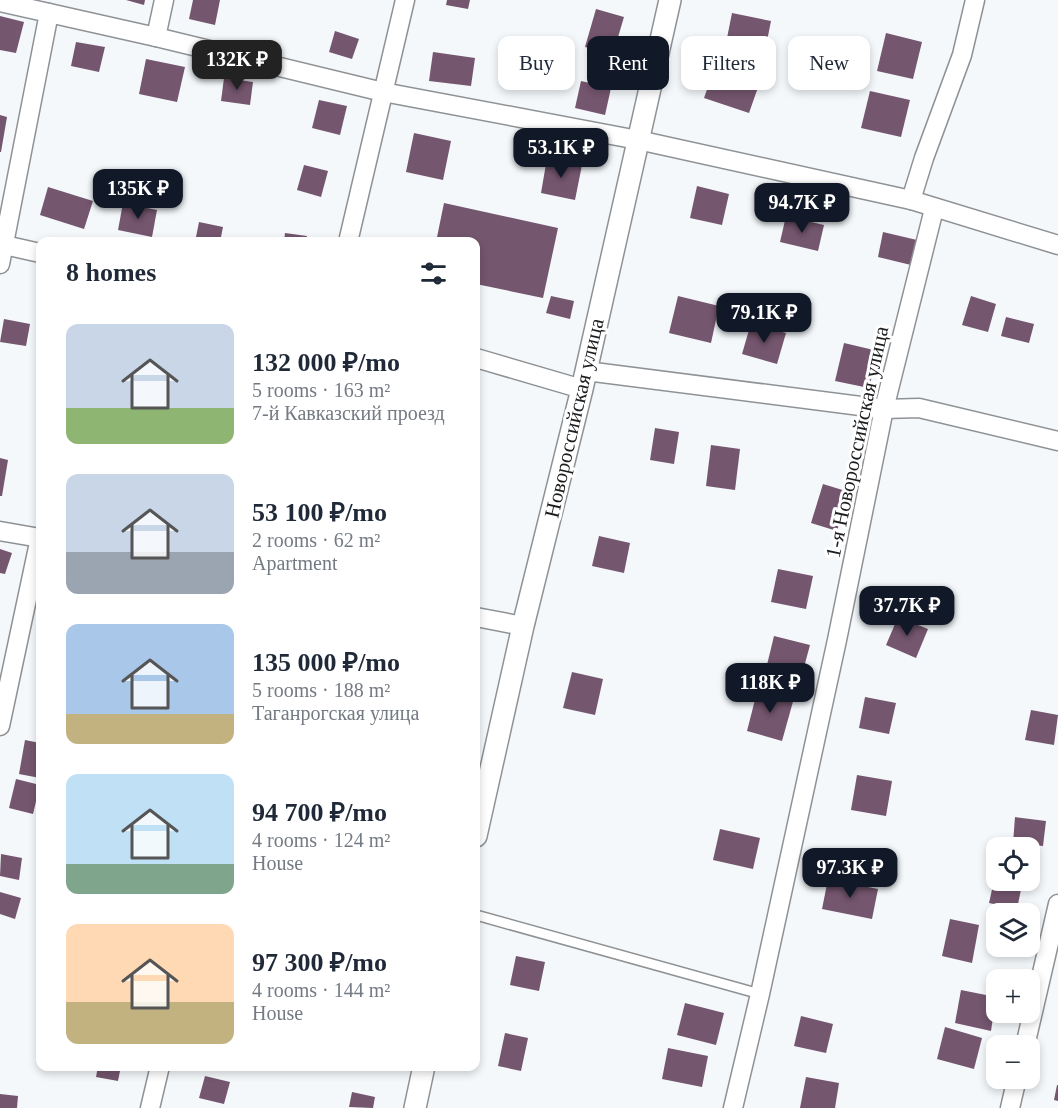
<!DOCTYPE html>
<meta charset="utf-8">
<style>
body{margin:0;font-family:Georgia,serif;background:#f2f2f3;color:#1f2937;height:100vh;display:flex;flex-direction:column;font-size:22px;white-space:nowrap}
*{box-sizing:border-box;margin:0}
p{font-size:20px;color:#747a83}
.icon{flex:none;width:33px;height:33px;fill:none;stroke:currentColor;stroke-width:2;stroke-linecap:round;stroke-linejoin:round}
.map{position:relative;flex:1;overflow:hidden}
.sheet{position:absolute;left:36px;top:237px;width:444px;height:834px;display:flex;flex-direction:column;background:#fff;border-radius:12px;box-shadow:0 3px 9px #0003}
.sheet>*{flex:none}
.hud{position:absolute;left:498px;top:36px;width:470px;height:54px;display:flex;gap:12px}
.controls{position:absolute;left:986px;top:837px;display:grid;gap:12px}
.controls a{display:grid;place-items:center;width:54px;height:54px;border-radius:12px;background:#fff;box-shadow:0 3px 9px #0003;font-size:30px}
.price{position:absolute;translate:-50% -51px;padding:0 14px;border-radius:12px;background:#111827;color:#fff;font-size:20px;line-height:39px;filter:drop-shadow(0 2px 3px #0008)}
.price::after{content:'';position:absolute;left:50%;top:36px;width:18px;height:14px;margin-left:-9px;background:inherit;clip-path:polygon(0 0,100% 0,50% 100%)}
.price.active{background:#222;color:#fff}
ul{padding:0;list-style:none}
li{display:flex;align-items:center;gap:18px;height:150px;padding:0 30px}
li span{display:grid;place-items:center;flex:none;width:168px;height:120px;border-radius:12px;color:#555}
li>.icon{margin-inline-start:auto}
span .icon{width:72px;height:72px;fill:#fffc;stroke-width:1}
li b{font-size:26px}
h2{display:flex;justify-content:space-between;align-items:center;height:72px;padding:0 30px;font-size:26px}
.pill{padding:0 21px;border-radius:12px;background:#fff;box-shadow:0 3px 9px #0003;font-size:21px;line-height:54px}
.pill.active{background:#111827;color:#fff}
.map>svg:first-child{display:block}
.building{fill:#74566e}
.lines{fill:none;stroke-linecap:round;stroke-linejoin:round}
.service-casing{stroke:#8f9295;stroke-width:12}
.minor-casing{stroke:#8f9295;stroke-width:21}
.tertiary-casing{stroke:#8f9295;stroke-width:24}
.service{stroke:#fff;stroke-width:9}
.minor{stroke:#fff;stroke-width:18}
.tertiary{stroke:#fff;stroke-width:21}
.labels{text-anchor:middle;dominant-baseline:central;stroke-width:6;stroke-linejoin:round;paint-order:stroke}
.street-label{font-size:21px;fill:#1b1c1e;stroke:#fff}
</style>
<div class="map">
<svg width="1058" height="1108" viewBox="0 0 1058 1108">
<rect width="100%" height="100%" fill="#f4f8fb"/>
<g class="building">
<polygon points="126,0 145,0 144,5"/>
<polygon points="193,0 220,0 215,25 189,19"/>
<polygon points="447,0 470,0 468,9 446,5"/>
<polygon points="596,9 624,17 613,54 585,47"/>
<polygon points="732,13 771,21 763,61 724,53"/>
<polygon points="0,16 24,22 16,53 0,50"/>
<polygon points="335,31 359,39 352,59 329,52"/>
<polygon points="886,33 922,42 913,79 877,71"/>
<polygon points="76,42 105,47 99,72 71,66"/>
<polygon points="433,52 475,58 471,86 429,81"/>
<polygon points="146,59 185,67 177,102 139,94"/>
<polygon points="717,61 762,76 749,113 704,98"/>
<polygon points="224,78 253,82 250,105 221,101"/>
<polygon points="581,81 611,88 605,115 575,108"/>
<polygon points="870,91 910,100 901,137 861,128"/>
<polygon points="319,100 347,106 340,135 312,128"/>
<polygon points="0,115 7,117 1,152 0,152"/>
<polygon points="414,133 451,141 443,180 406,172"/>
<polygon points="547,158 582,165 575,200 541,193"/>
<polygon points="304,165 328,171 321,197 297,190"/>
<polygon points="697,186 729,194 722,225 690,218"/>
<polygon points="48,187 93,201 84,229 40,215"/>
<polygon points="123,203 157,210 152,237 118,230"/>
<polygon points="444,203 558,228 543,298 476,284 476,242 436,242"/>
<polygon points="786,216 824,225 818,251 780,242"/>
<polygon points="199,222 223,227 220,242 195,242"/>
<polygon points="883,232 917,240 911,265 878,257"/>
<polygon points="285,233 307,236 306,242 284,242"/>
<polygon points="551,296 574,301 570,319 546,313"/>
<polygon points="678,296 719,306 711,343 669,333"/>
<polygon points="971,296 996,304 988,332 962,325"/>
<polygon points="1006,317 1034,324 1029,343 1001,336"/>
<polygon points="4,319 30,324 26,346 0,342"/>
<polygon points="751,323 786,333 777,364 742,354"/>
<polygon points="844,343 878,351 869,388 835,381"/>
<polygon points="655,428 679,432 674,464 650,460"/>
<polygon points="711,445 740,449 735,490 706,486"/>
<polygon points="0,458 8,460 2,496 0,496"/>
<polygon points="823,484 849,492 837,531 811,523"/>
<polygon points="599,536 630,543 624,573 592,566"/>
<polygon points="0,549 12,553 5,574 0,573"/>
<polygon points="778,569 813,576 806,609 771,602"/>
<polygon points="898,617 928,629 916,658 886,645"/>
<polygon points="774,636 810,645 800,682 765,673"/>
<polygon points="572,672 603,679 595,715 563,708"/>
<polygon points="758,688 794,698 782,741 747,731"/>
<polygon points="865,697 896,703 889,734 859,728"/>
<polygon points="1031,710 1058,715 1054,745 1025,740"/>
<polygon points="25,740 40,743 40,778 19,774"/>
<polygon points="857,775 892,781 886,816 851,810"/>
<polygon points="16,779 40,785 33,814 9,808"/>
<polygon points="1015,817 1046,821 1043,846 1013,843"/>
<polygon points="720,829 760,838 753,869 713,860"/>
<polygon points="1,854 22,858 19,880 0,876"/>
<polygon points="995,876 996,880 1023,880 1017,909 989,903"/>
<polygon points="828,879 878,889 872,919 822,909"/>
<polygon points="0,892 21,898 15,919 0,914"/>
<polygon points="950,919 979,925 972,963 942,956"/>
<polygon points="516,956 545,962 539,991 510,985"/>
<polygon points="961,990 996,997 991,1031 955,1023"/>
<polygon points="685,1003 724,1013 716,1045 677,1035"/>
<polygon points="801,1016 833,1024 826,1053 794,1046"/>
<polygon points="945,1027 982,1038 974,1069 937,1059"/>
<polygon points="505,1033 528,1038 521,1071 498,1066"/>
<polygon points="668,1048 708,1056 702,1087 662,1079"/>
<polygon points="98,1066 121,1066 118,1081 96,1077"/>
<polygon points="205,1076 230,1082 224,1104 199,1098"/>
<polygon points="806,1077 839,1083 835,1108 800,1108"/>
<polygon points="1057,1085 1058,1085 1058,1101 1054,1100"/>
<polygon points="352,1092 375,1097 373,1108 349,1107"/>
<polygon points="0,1094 18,1096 17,1108 0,1108"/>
</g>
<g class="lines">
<g class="service-casing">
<polyline id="service" points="476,915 760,994"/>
</g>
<g class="minor-casing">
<g id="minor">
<polyline points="0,2 156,37 383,92 638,140 911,200 1058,245"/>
<polyline points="156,37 164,0"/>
<polyline points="911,200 924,158 962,55 975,0"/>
<polyline points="348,242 405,0"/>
<polyline points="0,244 40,253"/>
<polyline points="0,264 49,13"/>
<polyline points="476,358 582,389"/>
<polyline points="586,371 884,409 919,408 1058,441"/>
<polyline points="0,531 40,538"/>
<polyline points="476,617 523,626"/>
<polyline points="0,726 40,538"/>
<polyline points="1025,1046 1058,904"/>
<polyline points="150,1108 160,1066"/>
<polyline points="733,1108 760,994 837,640 884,409 934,209"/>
<polyline points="1010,1108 1017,1078"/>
</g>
</g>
<g class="tertiary-casing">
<g id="tertiary">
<polyline points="476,836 523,626 582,389 670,0"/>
<polyline points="415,1108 424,1066"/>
</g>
</g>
<use href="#service" class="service"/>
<use href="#minor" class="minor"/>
<use href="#tertiary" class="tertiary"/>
</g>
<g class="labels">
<g class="street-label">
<text transform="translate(574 418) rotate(-77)">Новороссийская улица</text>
<text transform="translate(857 442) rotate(-78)">1-я Новороссийская улица</text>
</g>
</g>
</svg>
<div class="controls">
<a><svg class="icon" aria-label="locate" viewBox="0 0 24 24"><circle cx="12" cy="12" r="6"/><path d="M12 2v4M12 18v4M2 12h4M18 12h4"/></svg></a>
<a><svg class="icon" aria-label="layers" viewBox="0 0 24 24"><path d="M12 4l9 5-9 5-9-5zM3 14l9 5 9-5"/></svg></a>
<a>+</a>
<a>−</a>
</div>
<b class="price active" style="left:237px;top:91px">132K ₽</b>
<b class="price" style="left:561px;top:179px">53.1K ₽</b>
<b class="price" style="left:138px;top:220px">135K ₽</b>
<b class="price" style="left:802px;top:234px">94.7K ₽</b>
<b class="price" style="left:764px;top:344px">79.1K ₽</b>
<b class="price" style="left:907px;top:637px">37.7K ₽</b>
<b class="price" style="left:770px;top:714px">118K ₽</b>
<b class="price" style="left:850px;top:899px">97.3K ₽</b>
<div class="hud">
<a class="pill">Buy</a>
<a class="pill active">Rent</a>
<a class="pill">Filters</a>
<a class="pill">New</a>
</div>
<section class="sheet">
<h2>8 homes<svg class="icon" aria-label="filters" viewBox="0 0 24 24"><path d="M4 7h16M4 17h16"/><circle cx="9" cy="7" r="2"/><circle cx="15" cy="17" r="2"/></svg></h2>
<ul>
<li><span style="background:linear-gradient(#c9d6e8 70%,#8fb573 0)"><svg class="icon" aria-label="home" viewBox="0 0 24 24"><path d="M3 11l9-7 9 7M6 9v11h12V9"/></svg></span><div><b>132 000 ₽/mo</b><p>5 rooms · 163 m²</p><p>7-й Кавказский проезд</p></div></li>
<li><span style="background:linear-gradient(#c9d6e8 65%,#9aa5b1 0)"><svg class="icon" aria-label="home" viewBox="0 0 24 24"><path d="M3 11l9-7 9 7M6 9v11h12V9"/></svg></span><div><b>53 100 ₽/mo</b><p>2 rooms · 62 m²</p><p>Apartment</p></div></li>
<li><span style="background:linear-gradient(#a9c7e8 75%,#c2b280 0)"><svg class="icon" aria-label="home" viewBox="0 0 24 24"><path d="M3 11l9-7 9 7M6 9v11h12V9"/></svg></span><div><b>135 000 ₽/mo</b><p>5 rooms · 188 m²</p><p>Таганрогская улица</p></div></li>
<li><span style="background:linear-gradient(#bfe0f5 75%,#7fa58c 0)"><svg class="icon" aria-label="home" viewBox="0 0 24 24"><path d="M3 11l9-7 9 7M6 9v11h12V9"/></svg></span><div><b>94 700 ₽/mo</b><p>4 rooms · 124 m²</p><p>House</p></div></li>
<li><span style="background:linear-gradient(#ffd9b3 65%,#c2b280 0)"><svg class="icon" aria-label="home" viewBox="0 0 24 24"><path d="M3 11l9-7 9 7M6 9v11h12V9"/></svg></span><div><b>97 300 ₽/mo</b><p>4 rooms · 144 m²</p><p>House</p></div></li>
</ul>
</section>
</div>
